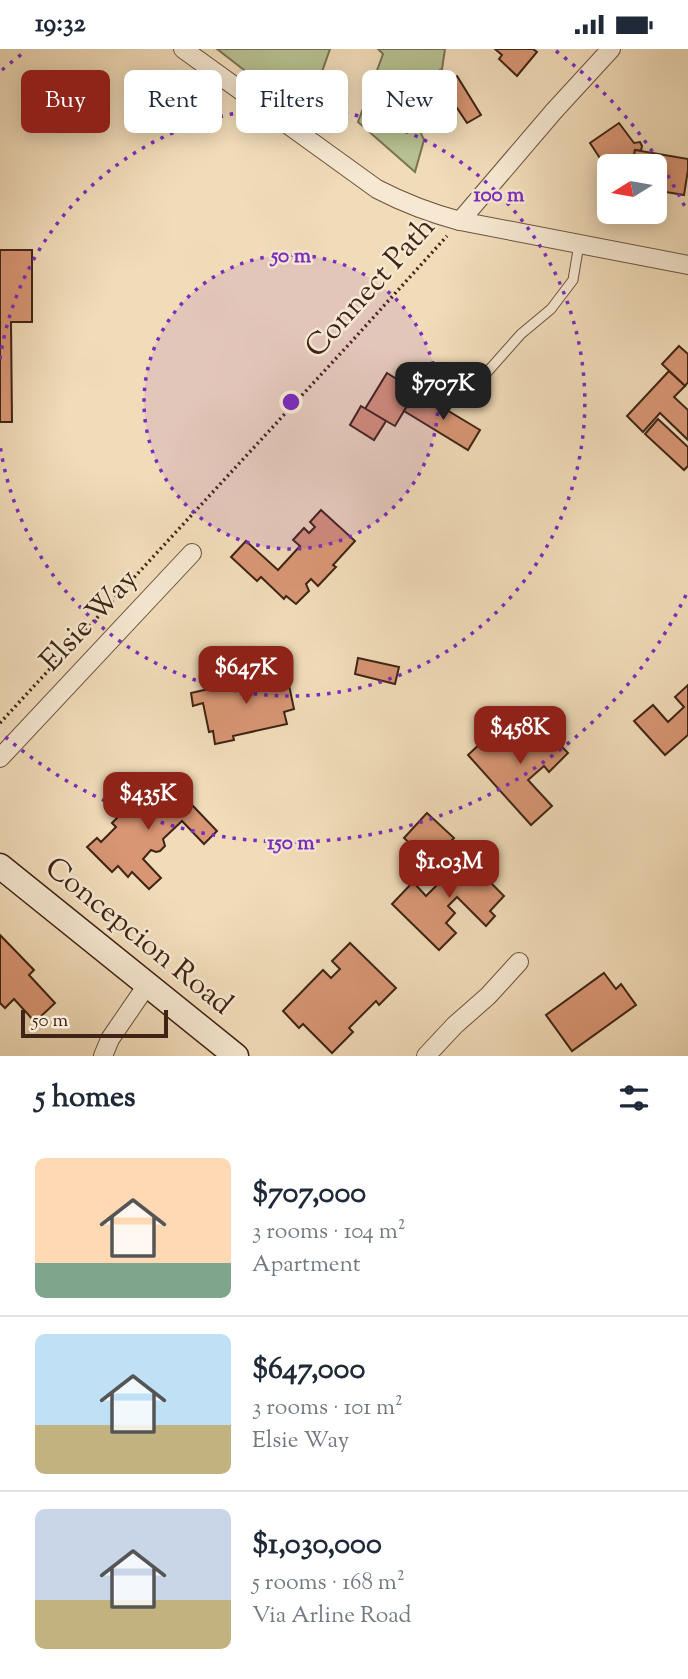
<!DOCTYPE html>
<meta charset="utf-8">
<style>
body{margin:0;font-family:"Sorts Mill Goudy",serif;background:#f2f2f3;color:#1f2937;height:100vh;display:flex;flex-direction:column;font-size:26px;white-space:nowrap}
*{box-sizing:border-box;margin:0}
p{font-size:23px;color:#747a83}
.icon{flex:none;width:38px;height:38px;fill:none;stroke:currentColor;stroke-width:2;stroke-linecap:round;stroke-linejoin:round}
.map{position:relative;height:1007px;overflow:hidden}
.panel{display:flex;flex-direction:column;background:#fff;flex:1}
.panel>*{flex:none}
.guide{position:absolute;left:21px;top:21px;width:648px;height:63px;display:flex;gap:14px}
.needle{width:46px;rotate:259deg}
.fabs{position:absolute;left:597px;top:105px;display:grid;gap:14px}
.fabs a{display:grid;place-items:center;width:70px;height:70px;border-radius:10px;background:#fff;box-shadow:0 4px 18px #0003;font-size:35px}
.scale{position:absolute;left:21px;bottom:18px;width:147px;box-sizing:border-box;padding-left:7px;border:4px solid #3f2415;border-top:0;font-size:19px;line-height:24px;white-space:nowrap;color:#3f2415;-webkit-text-stroke:5px #f6e8d2;paint-order:stroke}
.price{position:absolute;translate:-50% -60px;padding:0 16px;border-radius:14px;background:#8f2418;color:#fff;font-size:23px;line-height:46px;filter:drop-shadow(0 2px 4px #0008)}
.price::after{content:'';position:absolute;left:50%;top:42px;width:21px;height:16px;margin-left:-10px;background:inherit;clip-path:polygon(0 0,100% 0,50% 100%)}
.price.current{background:#222;color:#fff}
ul{padding:0;list-style:none}
li{display:flex;align-items:center;gap:21px;height:175px;padding:0 35px}
li+li{border-top:2px solid #e0e1e3}
li span{display:grid;place-items:center;flex:none;width:196px;height:140px;border-radius:10px;color:#555}
li>.icon{margin-inline-start:auto}
span .icon{width:84px;height:84px;fill:#fffc;stroke-width:1}
li b{font-size:30px}
h2{display:flex;justify-content:space-between;align-items:center;height:84px;padding:0 35px;font-size:30px}
.chip{padding:0 24px;border-radius:10px;background:#fff;box-shadow:0 4px 18px #0003;font-size:24px;line-height:63px}
.chip.current{background:#8f2418;color:#fff}
.status{display:flex;justify-content:space-between;align-items:center;height:49px;padding:0 35px;background:#fff;direction:ltr}
.status svg{height:19px;fill:currentColor}
.map>svg:first-child{display:block}
.green{fill:#b7c191;stroke:#7b7253;stroke-width:2}
.building{fill:#d89674;stroke:#3f2415;stroke-width:2}
.lines{fill:none;stroke-linecap:round;stroke-linejoin:round}
.lane-casing{stroke:#6c523e;stroke-width:11}
.street-casing{stroke:#6c523e;stroke-width:20}
.secondary-casing{stroke:#3f2415;stroke-width:27}
.path{stroke:#3f2415;stroke-width:3.5;stroke-dasharray:2 3.5;stroke-linecap:butt}
.lane{stroke:#f6e8d2;stroke-width:9}
.street{stroke:#f6e8d2;stroke-width:18}
.secondary{stroke:#f6e8d2;stroke-width:24}
.ring{fill:none;stroke:#7b2cbf;stroke-width:3.5;stroke-dasharray:3.5 7}
.labels{text-anchor:middle;dominant-baseline:central;stroke-width:5;stroke-linejoin:round;paint-order:stroke}
.street-label{font-size:30px;fill:#3f2415;stroke:#f6e8d2}
.centre{fill:#7b2cbf;stroke:#f6e8d2;stroke-width:3.5}
.ring-label{font-size:21px;text-anchor:middle;font-weight:bold;fill:#7b2cbf;stroke:#f6e8d2;stroke-width:5;stroke-linejoin:round;paint-order:stroke}
</style>
<div class="status"><b>19:32</b><svg viewBox="0 0 49 12"><path d="M0 12V9h3v3zM5 12V6h3v6zM10 12V3h3v9zM15 12V0h3v12zM26 1h20v11H26zM47 4h2v5h-2z"/></svg></div>
<div class="map">
<svg width="688" height="1007" viewBox="0 0 688 1007">
<rect width="100%" height="100%" fill="#f1dcb9"/>
<filter id="stains"><feTurbulence type="fractalNoise" baseFrequency=".00286" numOctaves="4"/><feColorMatrix values="0 0 0 0 .2 0 0 0 0 .09 0 0 0 0 .02 0 0 0 .5 -.17"/></filter>
<radialGradient id="worn" r=".72"><stop offset=".6" stop-color="#630" stop-opacity="0"/><stop offset="1" stop-color="#630" stop-opacity=".3"/></radialGradient>
<g class="green">
<polygon points="217,0 330,0 318,34 284,52"/>
<polygon points="378,0 445,0 442,20 402,42 424,91 415,123 358,73 383,5"/>
</g>
<g class="building">
<polygon points="495,0 533,0 537,3 517,27 499,10 502,6"/>
<polygon points="457,27 481,66 467,74 457,59 447,66 432,42"/>
<polygon points="421,30 444,66 426,77 404,41"/>
<polygon points="619,74 634,94 640,93 642,97 641,102 635,101 633,112 629,117 609,117 609,123 590,94"/>
<polygon points="635,101 688,110 688,121 684,146 654,141 654,117 632,117"/>
<polygon points="0,201 32,201 32,273 11,273 12,373 0,373"/>
<polygon points="679,297 688,305 688,333 685,337 662,315"/>
<polygon points="669,322 685,337 674,348 688,361 688,391 660,364 643,383 627,367"/>
<polygon points="387,324 416,342 395,377 365,360"/>
<polygon points="415,345 444,363 445,360 480,381 468,401 404,362"/>
<polygon points="361,357 386,372 374,391 350,376"/>
<polygon points="658,370 688,398 688,417 684,421 645,385"/>
<polygon points="321,461 355,492 333,516 336,518 318,537 311,530 306,535 309,542 296,555 286,547 284,550 261,528 257,532 231,508 246,492 278,521 300,497 293,491 304,479 309,484 315,478 310,473"/>
<polygon points="358,609 399,618 395,635 355,625"/>
<polygon points="286,622 294,660 284,663 287,675 233,687 234,691 215,695 213,682 209,683 203,654 193,657 191,644"/>
<polygon points="688,636 688,686 665,706 634,672 653,656 668,673 684,658 675,648"/>
<polygon points="523,667 541,685 546,681 568,704 549,723 544,717 528,731 552,757 531,776 468,706 484,691 492,700"/>
<polygon points="171,734 217,782 204,795 182,772 163,790 165,797 160,802 156,803 151,801 143,810 161,829 149,840 132,823 128,828 118,817 112,823 87,798 97,789 101,793 116,778 112,774 133,753 135,755 151,739 158,746"/>
<polygon points="427,764 454,789 431,814 404,789"/>
<polygon points="459,802 504,847 490,862 495,867 486,877 457,848 448,857 455,864 446,874 456,884 439,901 392,855 413,833 426,847 447,826 441,820"/>
<polygon points="0,886 34,921 29,926 55,954 35,973 14,950 5,959 0,954"/>
<polygon points="350,894 396,939 379,956 376,952 349,979 353,983 332,1004 303,975 299,979 283,962 323,921 331,929 340,920 332,912"/>
<polygon points="604,924 616,940 621,935 636,956 572,1002 546,966"/>
</g>
<g class="lines">
<g class="lane-casing">
<polyline id="lane" points="466,347 521,285 551,260 573,231 579,195"/>
</g>
<g class="street-casing">
<g id="street">
<path d="M183,0L377,140C404,154 430,164 460,172L688,216"/>
<polyline points="460,172 554,62 611,0"/>
<polyline points="0,709 192,504"/>
<polyline points="103,1007 110,990 147,936"/>
<polyline points="426,1007 455,976 488,947 519,913"/>
</g>
</g>
<g class="secondary-casing">
<polyline id="secondary" points="0,817 236,1007"/>
</g>
<polyline class="path" points="0,674 352,292 447,187"/>
<use href="#lane" class="lane"/>
<use href="#street" class="street"/>
<use href="#secondary" class="secondary"/>
</g>
<circle cx="291" cy="353" r="147" fill="#7b2cbf" fill-opacity=".12"/>
<g class="ring">
<circle cx="291" cy="353" r="147"/>
<path d="M0 310A294 294 0 1 1 0 396"/>
<path d="M686 546A440 440 0 0 1 2 685M2 21A440 440 0 0 1 26 2M556 2A440 440 0 0 1 686 160"/>
</g>
<g class="labels">
<g class="street-label">
<text transform="translate(371 239) rotate(-48)">Connect Path</text>
<text transform="translate(90 572) rotate(-47)">Elsie Way</text>
<text transform="translate(138 888) rotate(39)">Concepcion Road</text>
</g>
</g>
<circle cx="291" cy="353" r="10" class="centre"/>
<g class="ring-label">
<text x="499" y="152">100 m</text>
<text x="291" y="213">50 m</text>
<text x="291" y="800">150 m</text>
</g>
<rect width="100%" height="100%" filter="url(#stains)"/>
<rect width="100%" height="100%" fill="url(#worn)"/>
</svg>
<div class="fabs">
<a><svg class="needle" viewBox="-14 -14 28 28"><path d="M0-13l5 13h-10z" fill="#e53935"/><path d="M0 13l5-13h-10z" fill="#747a83"/></svg></a>
</div>
<div class="scale">50 m</div>
<b class="price current" style="left:443px;top:373px">$707K</b>
<b class="price" style="left:246px;top:657px">$647K</b>
<b class="price" style="left:520px;top:717px">$458K</b>
<b class="price" style="left:148px;top:783px">$435K</b>
<b class="price" style="left:449px;top:851px">$1.03M</b>
<div class="guide">
<a class="chip current">Buy</a>
<a class="chip">Rent</a>
<a class="chip">Filters</a>
<a class="chip">New</a>
</div>
</div>
<section class="panel">
<h2>5 homes<svg class="icon" aria-label="filters" viewBox="0 0 24 24"><path d="M4 7h16M4 17h16"/><circle cx="9" cy="7" r="2"/><circle cx="15" cy="17" r="2"/></svg></h2>
<ul>
<li><span style="background:linear-gradient(#ffd9b3 75%,#7fa58c 0)"><svg class="icon" aria-label="home" viewBox="0 0 24 24"><path d="M3 11l9-7 9 7M6 9v11h12V9"/></svg></span><div><b>$707,000</b><p>3 rooms · 104 m²</p><p>Apartment</p></div></li>
<li><span style="background:linear-gradient(#bfe0f5 65%,#c2b280 0)"><svg class="icon" aria-label="home" viewBox="0 0 24 24"><path d="M3 11l9-7 9 7M6 9v11h12V9"/></svg></span><div><b>$647,000</b><p>3 rooms · 101 m²</p><p>Elsie Way</p></div></li>
<li><span style="background:linear-gradient(#c9d6e8 65%,#c2b280 0)"><svg class="icon" aria-label="home" viewBox="0 0 24 24"><path d="M3 11l9-7 9 7M6 9v11h12V9"/></svg></span><div><b>$1,030,000</b><p>5 rooms · 168 m²</p><p>Via Arline Road</p></div></li>
</ul>
</section>
